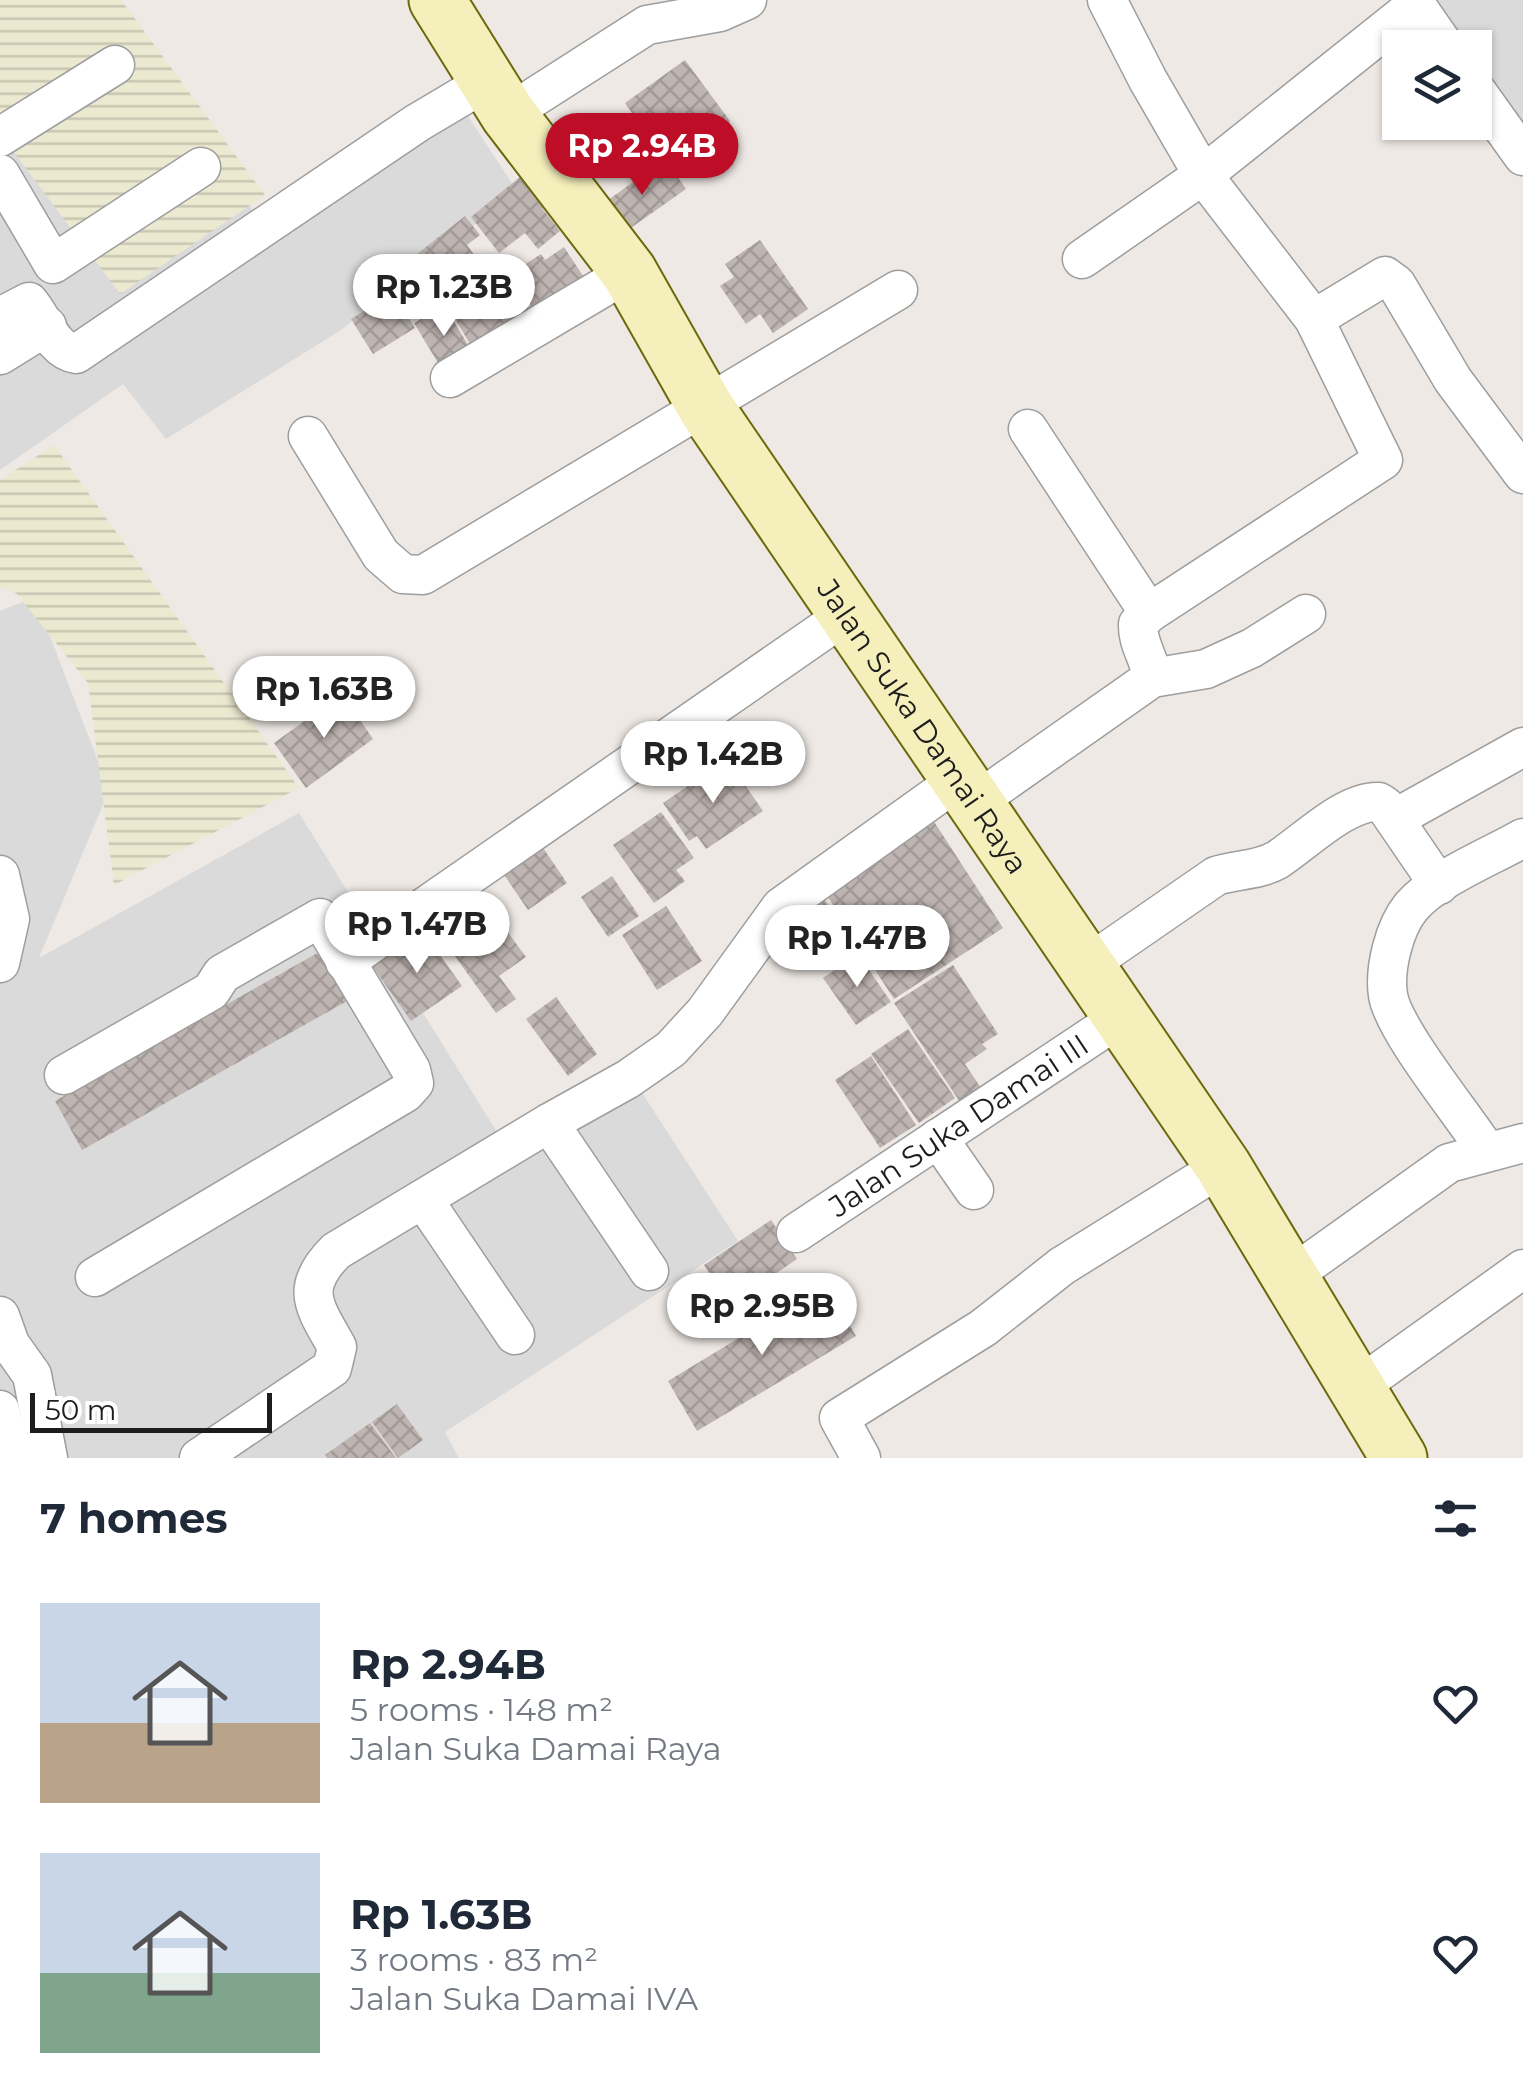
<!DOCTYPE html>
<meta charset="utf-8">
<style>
body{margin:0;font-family:Montserrat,sans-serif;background:#f6f6f7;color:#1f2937;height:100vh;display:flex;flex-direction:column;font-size:38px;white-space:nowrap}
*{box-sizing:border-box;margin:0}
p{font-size:32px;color:#747a83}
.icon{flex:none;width:55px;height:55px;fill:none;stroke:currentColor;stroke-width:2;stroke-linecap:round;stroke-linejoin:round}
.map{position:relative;height:1458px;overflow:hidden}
.drawer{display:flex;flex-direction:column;background:#fff;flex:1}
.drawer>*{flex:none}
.controls{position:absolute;left:1382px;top:30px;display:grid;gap:20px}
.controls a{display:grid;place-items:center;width:110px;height:110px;border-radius:0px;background:#fff;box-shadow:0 2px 8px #0004;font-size:50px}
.scale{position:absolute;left:30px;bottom:25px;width:242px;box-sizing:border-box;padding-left:10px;border:5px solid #1d1d1d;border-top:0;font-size:28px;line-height:35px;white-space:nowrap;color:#1d1d1d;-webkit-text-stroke:8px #fff;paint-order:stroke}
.price{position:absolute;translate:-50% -85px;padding:0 22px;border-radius:35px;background:#fff;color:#222;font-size:32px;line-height:65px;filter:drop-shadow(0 2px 5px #0008)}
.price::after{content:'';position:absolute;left:50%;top:60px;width:30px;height:22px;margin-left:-15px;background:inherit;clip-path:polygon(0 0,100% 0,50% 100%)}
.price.current{background:#bd0d27;color:#fff}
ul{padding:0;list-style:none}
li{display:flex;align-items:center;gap:30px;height:250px;padding:0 40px}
li span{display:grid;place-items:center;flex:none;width:280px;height:200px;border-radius:0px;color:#555}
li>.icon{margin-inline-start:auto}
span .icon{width:120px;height:120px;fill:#fffc;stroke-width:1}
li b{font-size:42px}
h2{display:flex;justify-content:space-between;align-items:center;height:120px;padding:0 40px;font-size:42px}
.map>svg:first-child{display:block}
.residential{fill:#dbdada}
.farmland{fill:url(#farmland-rules)}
.building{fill:url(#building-cross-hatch)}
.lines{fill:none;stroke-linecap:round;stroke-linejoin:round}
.street-casing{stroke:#9e9e9e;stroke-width:41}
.secondary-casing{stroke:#6c690c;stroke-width:59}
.street{stroke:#fff;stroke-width:38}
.secondary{stroke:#f5efbb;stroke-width:55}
.labels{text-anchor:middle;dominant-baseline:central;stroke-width:8;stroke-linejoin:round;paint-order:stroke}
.street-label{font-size:30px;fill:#1d1d1d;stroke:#fff}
</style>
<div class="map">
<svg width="1523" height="1458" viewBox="0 0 1523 1458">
<defs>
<pattern id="farmland-rules" width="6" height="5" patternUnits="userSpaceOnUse" patternTransform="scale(2.5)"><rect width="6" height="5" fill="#ebe9d0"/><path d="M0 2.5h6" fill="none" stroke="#c9c7b2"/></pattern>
<pattern id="building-cross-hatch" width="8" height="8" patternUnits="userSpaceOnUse" patternTransform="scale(2.5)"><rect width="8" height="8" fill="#beb4b1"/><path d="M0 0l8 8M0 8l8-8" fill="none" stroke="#a39a98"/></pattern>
</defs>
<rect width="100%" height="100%" fill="#eee9e4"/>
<g class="residential">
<polygon points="1437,0 1523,0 1523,128 1475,60 1475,48 1466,47"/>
<polygon points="144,34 255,214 449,87 517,191 341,330 166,439 123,384 0,470 0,126"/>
<polygon points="35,597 109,790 39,958 299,813 505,1145 626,1068 738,1241 445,1432 459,1458 0,1458 0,611"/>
</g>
<g class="farmland">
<polygon points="0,0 121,0 265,195 120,294 13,151 0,158"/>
<polygon points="54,445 299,788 114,885 88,683 16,593 0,587 0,480"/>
</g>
<g class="building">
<polygon points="685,60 730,121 697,146 690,138 675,148 650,115 639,123 625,103"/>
<polygon points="665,159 686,189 618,237 597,208"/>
<polygon points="532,167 556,196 542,208 560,231 538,249 525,233 499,253 471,217"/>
<polygon points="465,216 480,235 467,245 481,264 421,311 392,274"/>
<polygon points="760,240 808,309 773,333 760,314 746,324 720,286 734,277 725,264"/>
<polygon points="564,247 589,285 539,318 510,274 541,254 545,260"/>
<polygon points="490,285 519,334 478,358 449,308"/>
<polygon points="393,293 415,328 373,354 351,319"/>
<polygon points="444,305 474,355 444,373 414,323"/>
<polygon points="342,694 373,739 306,788 274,743"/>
<polygon points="727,759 763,811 706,849 697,836 689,841 663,803"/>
<polygon points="661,812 694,858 676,870 685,881 654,903 613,845"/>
<polygon points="933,820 1003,928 894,999 824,891"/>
<polygon points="537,839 567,883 528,910 498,866"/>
<polygon points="612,876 639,916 608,937 581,897"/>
<polygon points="479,893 526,957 499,976 516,999 496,1013 433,926"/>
<polygon points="821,894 849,937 806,965 778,922"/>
<polygon points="666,906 702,961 657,990 622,935"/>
<polygon points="423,931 462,986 411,1021 373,967"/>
<polygon points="321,951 349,1000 82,1150 55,1101"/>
<polygon points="858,954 891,1002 856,1025 823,978"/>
<polygon points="953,965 998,1034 982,1044 987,1049 965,1064 981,1088 960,1102 894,1003"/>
<polygon points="556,997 597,1054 568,1076 526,1019"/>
<polygon points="908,1029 955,1098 919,1123 871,1054"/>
<polygon points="871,1056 916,1125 880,1148 835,1080"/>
<polygon points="771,1220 797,1259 730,1305 704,1265"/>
<polygon points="826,1285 856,1336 697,1431 668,1381"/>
<polygon points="397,1404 423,1440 398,1458 372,1422"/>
<polygon points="370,1423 396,1458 327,1458 325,1455"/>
</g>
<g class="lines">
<g class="street-casing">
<g id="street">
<path d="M1107,0L1148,80L1203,175L1314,319L1383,460L1149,613L1138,624C1137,644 1150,658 1152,678"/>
<polyline points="1475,89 1523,156"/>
<polyline points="508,114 647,25 720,12 747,0"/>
<polyline points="0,137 115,65"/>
<polyline points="0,174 53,264 201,167"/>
<polyline points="1082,259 1203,175 1416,5 1446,48"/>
<path d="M0,317L29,302C43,318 53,351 76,354L417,123L486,82"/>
<polyline points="1314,319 1385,276 1396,284 1453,380 1523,474"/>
<polyline points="0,355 47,326"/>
<polyline points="450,378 629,272"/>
<polyline points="1028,429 1149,613"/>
<polyline points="308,436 381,555 403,574 423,575 898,290"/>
<polyline points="977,801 1152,678 1206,669 1252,648 1306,614"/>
<polyline points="1394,819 1523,747"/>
<polyline points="0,875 10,919 0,963"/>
<polyline points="345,962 847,614"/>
<path d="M1087,965L1216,876C1237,869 1258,871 1277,860C1305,842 1346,800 1379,802L1385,806L1439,885"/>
<polyline points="64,1075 211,991 222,974 320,918 411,1070 414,1083 405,1093 95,1277"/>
<polyline points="549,1123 649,1271"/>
<polyline points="938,1138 974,1190"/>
<path d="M1487,1152C1465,1117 1393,1030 1388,995C1384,969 1394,928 1411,907C1436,878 1490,857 1523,838"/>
<polyline points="423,1199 515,1335"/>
<path id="s1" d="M796,1233L1121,1017"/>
<polyline points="1291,1276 1449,1163 1523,1143"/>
<polyline points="0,1316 10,1344 32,1375 48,1458"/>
<polyline points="1358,1387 1523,1269"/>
<polyline points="0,1410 11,1458"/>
<path d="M199,1458L332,1368L337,1347C315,1307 298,1289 336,1251L549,1123L628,1079L671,1049L705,1012L781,907L961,778"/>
<polyline points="861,1458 839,1418 983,1328 1062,1266 1223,1166"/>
</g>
</g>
<g class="secondary-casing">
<g id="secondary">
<path id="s2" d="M437,0L508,114L629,272L706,408L1223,1166L1399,1458"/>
</g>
</g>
<use href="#street" class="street"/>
<use href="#secondary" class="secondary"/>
</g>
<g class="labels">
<g class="street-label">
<text stroke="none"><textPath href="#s2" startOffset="875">Jalan Suka Damai Raya</textPath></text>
<text stroke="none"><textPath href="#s1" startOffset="195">Jalan Suka Damai III</textPath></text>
</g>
</g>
</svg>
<div class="controls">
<a><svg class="icon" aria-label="layers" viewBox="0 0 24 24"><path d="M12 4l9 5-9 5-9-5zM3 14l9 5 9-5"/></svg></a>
</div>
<div class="scale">50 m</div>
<b class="price current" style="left:642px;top:198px">Rp 2.94B</b>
<b class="price" style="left:444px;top:339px">Rp 1.23B</b>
<b class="price" style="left:324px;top:741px">Rp 1.63B</b>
<b class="price" style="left:713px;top:806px">Rp 1.42B</b>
<b class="price" style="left:417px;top:976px">Rp 1.47B</b>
<b class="price" style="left:857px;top:990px">Rp 1.47B</b>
<b class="price" style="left:762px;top:1358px">Rp 2.95B</b>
</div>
<section class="drawer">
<h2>7 homes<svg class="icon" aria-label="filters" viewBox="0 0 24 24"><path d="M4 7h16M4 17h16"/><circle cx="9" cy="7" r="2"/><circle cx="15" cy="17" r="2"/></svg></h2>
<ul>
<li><span style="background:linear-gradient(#c9d6e8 60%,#b9a48a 0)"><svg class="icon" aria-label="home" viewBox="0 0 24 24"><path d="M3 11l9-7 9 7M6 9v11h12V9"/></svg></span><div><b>Rp 2.94B</b><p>5 rooms · 148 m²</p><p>Jalan Suka Damai Raya</p></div><svg class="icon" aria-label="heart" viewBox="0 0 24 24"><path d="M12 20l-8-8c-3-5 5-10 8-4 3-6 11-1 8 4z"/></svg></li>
<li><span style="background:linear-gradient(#c9d6e8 60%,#7fa58c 0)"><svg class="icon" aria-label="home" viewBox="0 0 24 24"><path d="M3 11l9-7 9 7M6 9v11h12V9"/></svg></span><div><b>Rp 1.63B</b><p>3 rooms · 83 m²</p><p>Jalan Suka Damai IVA</p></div><svg class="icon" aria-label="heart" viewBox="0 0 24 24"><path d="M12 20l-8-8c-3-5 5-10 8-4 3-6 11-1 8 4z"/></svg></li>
</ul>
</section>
